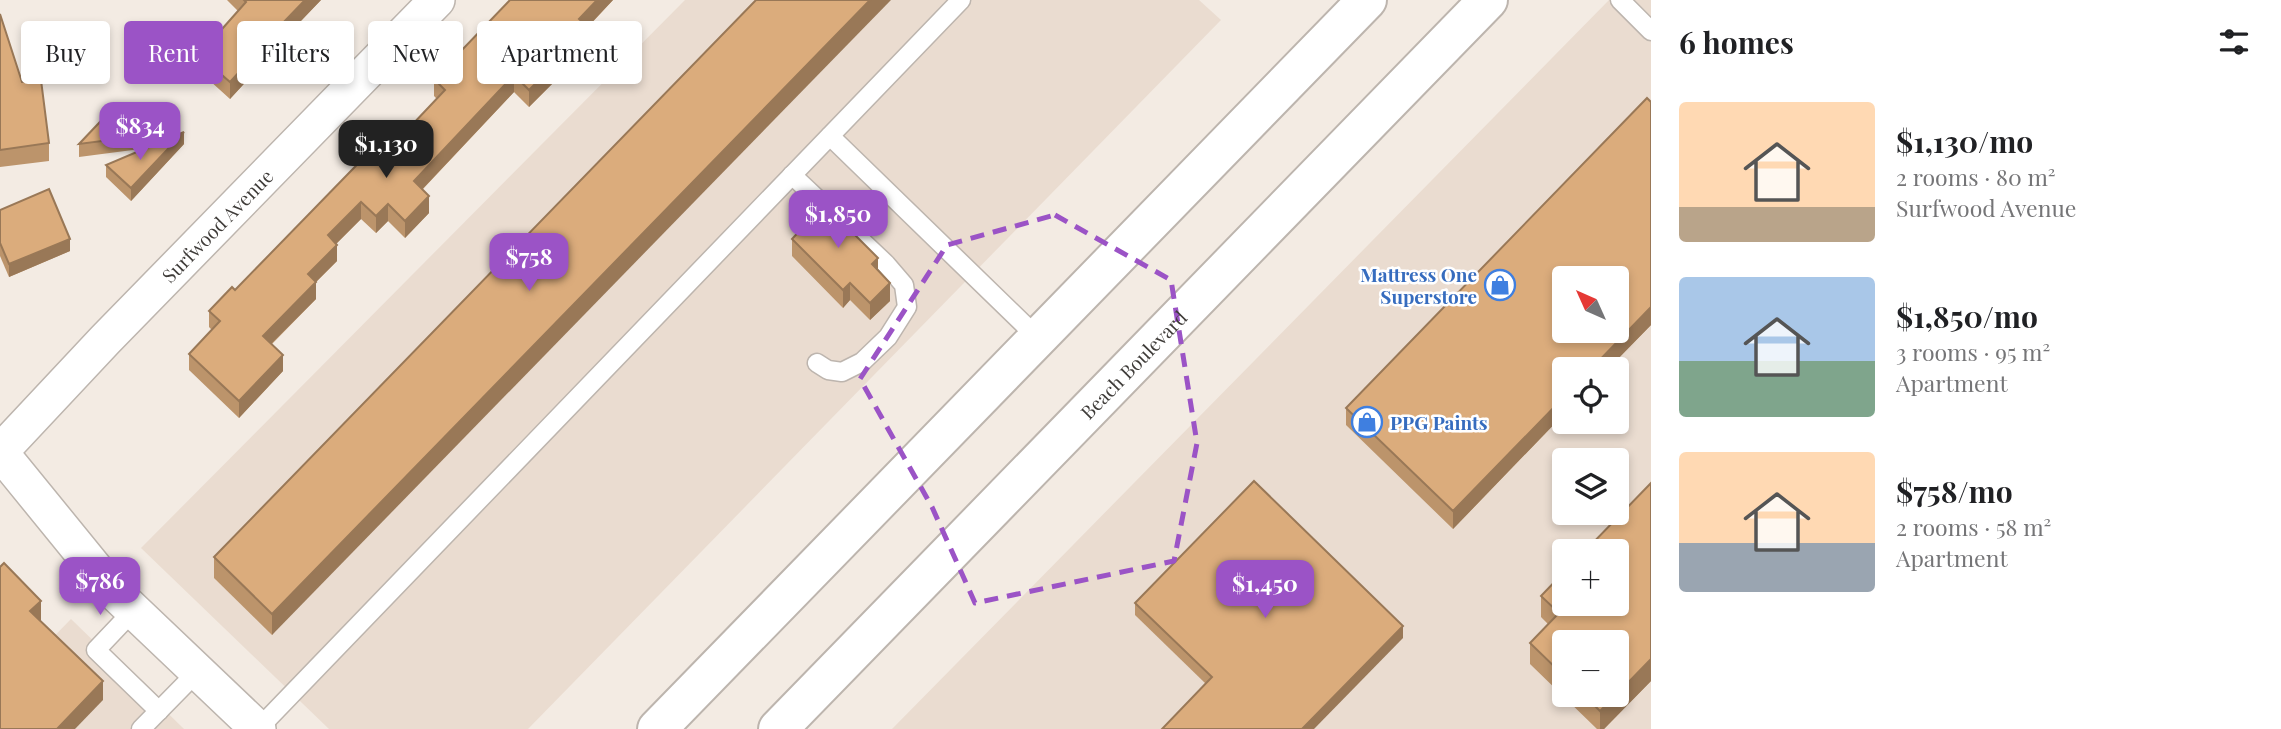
<!DOCTYPE html>
<meta charset="utf-8">
<style>
body{margin:0;font-family:"Playfair Display",serif;background:#f2f2f2;color:#202124;height:100vh;display:flex;flex-direction:column;font-size:26px;white-space:nowrap}
*{box-sizing:border-box;margin:0}
p{font-size:23px;color:#757577}
.icon{flex:none;width:38px;height:38px;fill:none;stroke:currentColor;stroke-width:2;stroke-linecap:round;stroke-linejoin:round}
.map{position:relative;flex:1;overflow:hidden}
.sheet{display:flex;flex-direction:column;background:#fff;width:630px}
.sheet>*{flex:none}
.top-card{position:absolute;left:21px;top:21px;width:665px;height:63px;display:flex;gap:14px}
.needle{width:46px;rotate:315deg}
.fabs{position:absolute;left:1552px;top:266px;display:grid;gap:14px}
.fabs a{display:grid;place-items:center;width:77px;height:77px;border-radius:7px;background:#fff;box-shadow:0 4px 10px #0003;font-size:35px}
.price{position:absolute;translate:-50% -60px;padding:0 16px;border-radius:14px;background:#9b53c6;color:#fff;font-size:23px;line-height:46px;filter:drop-shadow(0 2px 4px #0008)}
.price::after{content:'';position:absolute;left:50%;top:42px;width:21px;height:16px;margin-left:-10px;background:inherit;clip-path:polygon(0 0,100% 0,50% 100%)}
.price.active{background:#222;color:#fff}
ul{padding:0;list-style:none}
li{display:flex;align-items:center;gap:21px;height:175px;padding:0 28px}
li span{display:grid;place-items:center;flex:none;width:196px;height:140px;border-radius:7px;color:#555}
li>.icon{margin-inline-start:auto}
span .icon{width:84px;height:84px;fill:#fffc;stroke-width:1}
li b{font-size:30px}
h2{display:flex;justify-content:space-between;align-items:center;height:84px;padding:0 28px;font-size:30px}
.tag{padding:0 24px;border-radius:7px;background:#fff;box-shadow:0 4px 10px #0003;font-size:24px;line-height:63px}
.tag.active{background:#9b53c6;color:#fff}
main{display:flex;flex:1;min-height:0}
.map>svg:first-child{display:block}
.built{fill:#eadcd0;fill-rule:evenodd}
.lines{fill:none;stroke-linecap:round;stroke-linejoin:round}
.lane-casing{stroke:#bdb5ae;stroke-width:21}
.street-casing{stroke:#bdb5ae;stroke-width:38}
.highway-casing{stroke:#bdb5ae;stroke-width:42}
.lane{stroke:#fff;stroke-width:18}
.street{stroke:#fff;stroke-width:35}
.highway{stroke:#fff;stroke-width:38}
.wall{fill:#bc946b;fill-rule:evenodd}
.shaded-wall{fill:#997857}
.building{fill:#dbac7c;stroke:#997857;stroke-width:2;fill-rule:evenodd}
.marked{fill:none;stroke:#9b53c6;stroke-width:5;stroke-dasharray:14 9;stroke-linejoin:round}
.labels{text-anchor:middle;dominant-baseline:central;stroke-width:5;stroke-linejoin:round;paint-order:stroke}
.street-label{font-size:19px;fill:#3f3c39;stroke:#fff}
.shop-label{font-size:19px;font-weight:bold;fill:#366cbe;stroke:#fff;text-anchor:end}
</style>
<main>
<div class="map">
<svg width="1651" height="729" viewBox="0 0 1651 729">
<rect width="100%" height="100%" fill="#f3ebe3"/>
<g class="built">
<polygon points="685,0 1199,0 1221,20 528,729 329,729 141,548"/>
<path d="M1609,0H1651V729H892ZM1564,278H1617V331H1564ZM1564,369H1617V422H1564ZM1564,460H1617V513H1564ZM1564,551H1617V604H1564ZM1564,642H1617V695H1564Z"/>
<polygon points="71,619 184,729 0,729 0,692"/>
</g>
<g class="lines">
<g class="lane-casing">
<g id="lane">
<polyline points="1620,0 1651,31"/>
<polyline points="830,136 1038,338"/>
<polyline points="792,175 886,264 904,285 907,307 888,337 862,362 842,372 828,370 817,363"/>
<polyline points="134,610 96,650 159,711"/>
<polyline points="141,729 198,671"/>
<polyline points="258,729 961,0"/>
</g>
</g>
<g class="street-casing">
<g id="street">
<path id="s1" d="M258,729L114,592L0,452L105,340L437,0"/>
</g>
</g>
<g class="highway-casing">
<g id="highway">
<polyline points="657,729 1367,0"/>
<path id="s2" d="M778,729L1488,0"/>
</g>
</g>
<use href="#lane" class="lane"/>
<use href="#street" class="street"/>
<use href="#highway" class="highway"/>
</g>
<g class="wall">
<polygon points="227,0 321,0 253,71 253,74 230,99 199,71 199,55 238,11"/>
<polygon points="510,0 613,0 588,27 590,46 529,107 514,92 422,190 429,213 405,238 388,221 376,233 361,219 336,244 337,261 316,282 316,299 272,344 283,371 239,418 189,370 189,354 212,330 209,327 209,311 235,290 394,144 437,99 434,96 434,79"/>
<polygon points="756,0 272,635 214,578 214,557"/>
<polygon points="0,14 22,82 49,143 49,161 0,167"/>
<polygon points="1651,102 1651,325 1608,369 1564,369 1564,414 1453,529 1346,425 1346,408"/>
<polygon points="149,135 149,147 184,144 131,201 106,177 106,165 148,148 79,157 79,144"/>
<polygon points="0,210 70,251 9,277 0,256"/>
<polygon points="796,211 878,271 890,301 870,320 850,300 843,308 792,256 792,239 799,232 796,229"/>
<path d="M1651,483V681L1604,729H1597L1530,664V643L1548,624L1541,617V596ZM1564,642L1617,695H1564Z"/>
<polygon points="1135,603 1403,638 1206,684 1135,615"/>
</g>
<g class="shaded-wall">
<polygon points="305,0 321,0 253,71 253,74 230,99 230,82 251,56"/>
<polygon points="597,0 613,0 579,36 579,19"/>
<polygon points="870,0 891,0 272,635 272,614"/>
<polygon points="590,29 590,46 529,107 529,90"/>
<polygon points="514,75 514,92 414,198 414,181"/>
<polygon points="184,132 184,144 131,201 131,188"/>
<polygon points="429,196 429,213 405,238 405,221"/>
<polygon points="361,202 361,219 328,252 328,235"/>
<polygon points="388,204 388,221 376,233 376,216"/>
<polygon points="70,239 70,251 9,277 9,264"/>
<polygon points="337,245 337,261 316,282 316,299 263,352 263,336 308,274"/>
<polygon points="878,258 878,275 872,264"/>
<polygon points="850,283 850,300 843,308 843,290"/>
<polygon points="890,283 890,301 870,320 870,303"/>
<polygon points="1651,307 1651,325 1608,369 1591,369"/>
<polygon points="283,355 283,371 239,418 239,401"/>
<polygon points="1564,397 1564,414 1453,529 1453,511"/>
<polygon points="41,601 41,620 30,630 30,611"/>
<polygon points="1403,626 1403,638 1314,729 1302,729"/>
<polygon points="1651,659 1651,681 1604,729 1600,729 1600,711"/>
<polygon points="103,681 103,700 75,729 57,729"/>
</g>
<g class="building">
<polygon points="244,0 305,0 251,56 253,57 230,82 199,55 246,2"/>
<polygon points="510,0 597,0 579,19 590,29 529,90 514,75 414,181 429,196 405,221 388,204 376,216 361,202 328,235 337,245 308,274 316,282 263,336 283,355 239,401 189,354 220,321 209,311 232,287 235,290 385,136 394,144 445,90 434,79"/>
<polygon points="756,0 870,0 272,614 214,557"/>
<polygon points="0,14 22,82 41,80 49,143 0,150"/>
<path d="M1647,98L1651,102V307L1591,369H1564V397L1453,511L1346,408ZM1564,278H1617V331H1564Z"/>
<polygon points="117,104 149,135 79,144"/>
<polygon points="184,132 131,188 106,165"/>
<polygon points="49,189 70,239 9,264 0,243 0,210"/>
<polygon points="814,194 878,258 872,264 890,283 870,303 850,283 843,290 792,239 807,223 796,211"/>
<polygon points="1254,481 1403,626 1302,729 1162,729 1212,677 1135,603"/>
<polygon points="1651,483 1651,659 1617,694 1617,642 1564,642 1564,676 1530,643 1559,613 1541,596 1564,572 1564,604 1617,604 1617,551 1585,551"/>
<polygon points="4,563 41,601 30,611 103,681 57,729 0,729 0,567"/>
<polygon points="1584,695 1616,695 1600,711"/>
</g>
<path class="marked" d="M1055,215L1171,280L1197,443L1174,561L975,603L932,507L860,379L947,245Z"/>
<defs>
<g id="shop-ring" transform="scale(1.575)"><circle r="9.5" fill="#fff" stroke="#3f7fe0" stroke-width="1.5"/><path d="M-5-2.5h2.3a2.7 3.5 0 0 1 5.4 0H5L5.5 6h-11ZM-1.5-2.5h3a1.5 2.3 0 0 0-3 0Z" fill="#3f7fe0"/></g>
</defs>
<g fill-rule="evenodd">
<use href="#shop-ring" x="1500" y="285"/>
<use href="#shop-ring" x="1367" y="422"/>
</g>
<g class="labels">
<g class="street-label">
<text stroke="none"><textPath href="#s1" startOffset="693">Surfwood Avenue</textPath></text>
<text stroke="none"><textPath href="#s2" startOffset="509">Beach Boulevard</textPath></text>
</g>
<g class="shop-label">
<text x="1477" y="274">Mattress One<tspan x="1477" dy="22">Superstore</tspan></text>
<text x="1390" y="422" text-anchor="start">PPG Paints</text>
</g>
</g>
</svg>
<div class="fabs">
<a><svg class="needle" viewBox="-14 -14 28 28"><path d="M0-13l5 13h-10z" fill="#e53935"/><path d="M0 13l5-13h-10z" fill="#757577"/></svg></a>
<a><svg class="icon" aria-label="locate" viewBox="0 0 24 24"><circle cx="12" cy="12" r="6"/><path d="M12 2v4M12 18v4M2 12h4M18 12h4"/></svg></a>
<a><svg class="icon" aria-label="layers" viewBox="0 0 24 24"><path d="M12 4l9 5-9 5-9-5zM3 14l9 5 9-5"/></svg></a>
<a>+</a>
<a>−</a>
</div>
<b class="price" style="left:140px;top:162px">$834</b>
<b class="price active" style="left:386px;top:180px">$1,130</b>
<b class="price" style="left:838px;top:250px">$1,850</b>
<b class="price" style="left:529px;top:293px">$758</b>
<b class="price" style="left:100px;top:617px">$786</b>
<b class="price" style="left:1265px;top:620px">$1,450</b>
<div class="top-card">
<a class="tag">Buy</a>
<a class="tag active">Rent</a>
<a class="tag">Filters</a>
<a class="tag">New</a>
<a class="tag">Apartment</a>
</div>
</div>
<section class="sheet">
<h2>6 homes<svg class="icon" aria-label="filters" viewBox="0 0 24 24"><path d="M4 7h16M4 17h16"/><circle cx="9" cy="7" r="2"/><circle cx="15" cy="17" r="2"/></svg></h2>
<ul>
<li><span style="background:linear-gradient(#ffd9b3 75%,#b9a48a 0)"><svg class="icon" aria-label="home" viewBox="0 0 24 24"><path d="M3 11l9-7 9 7M6 9v11h12V9"/></svg></span><div><b>$1,130/mo</b><p>2 rooms · 80 m²</p><p>Surfwood Avenue</p></div></li>
<li><span style="background:linear-gradient(#a9c7e8 60%,#7fa58c 0)"><svg class="icon" aria-label="home" viewBox="0 0 24 24"><path d="M3 11l9-7 9 7M6 9v11h12V9"/></svg></span><div><b>$1,850/mo</b><p>3 rooms · 95 m²</p><p>Apartment</p></div></li>
<li><span style="background:linear-gradient(#ffd9b3 65%,#9aa5b1 0)"><svg class="icon" aria-label="home" viewBox="0 0 24 24"><path d="M3 11l9-7 9 7M6 9v11h12V9"/></svg></span><div><b>$758/mo</b><p>2 rooms · 58 m²</p><p>Apartment</p></div></li>
</ul>
</section>
</main>
